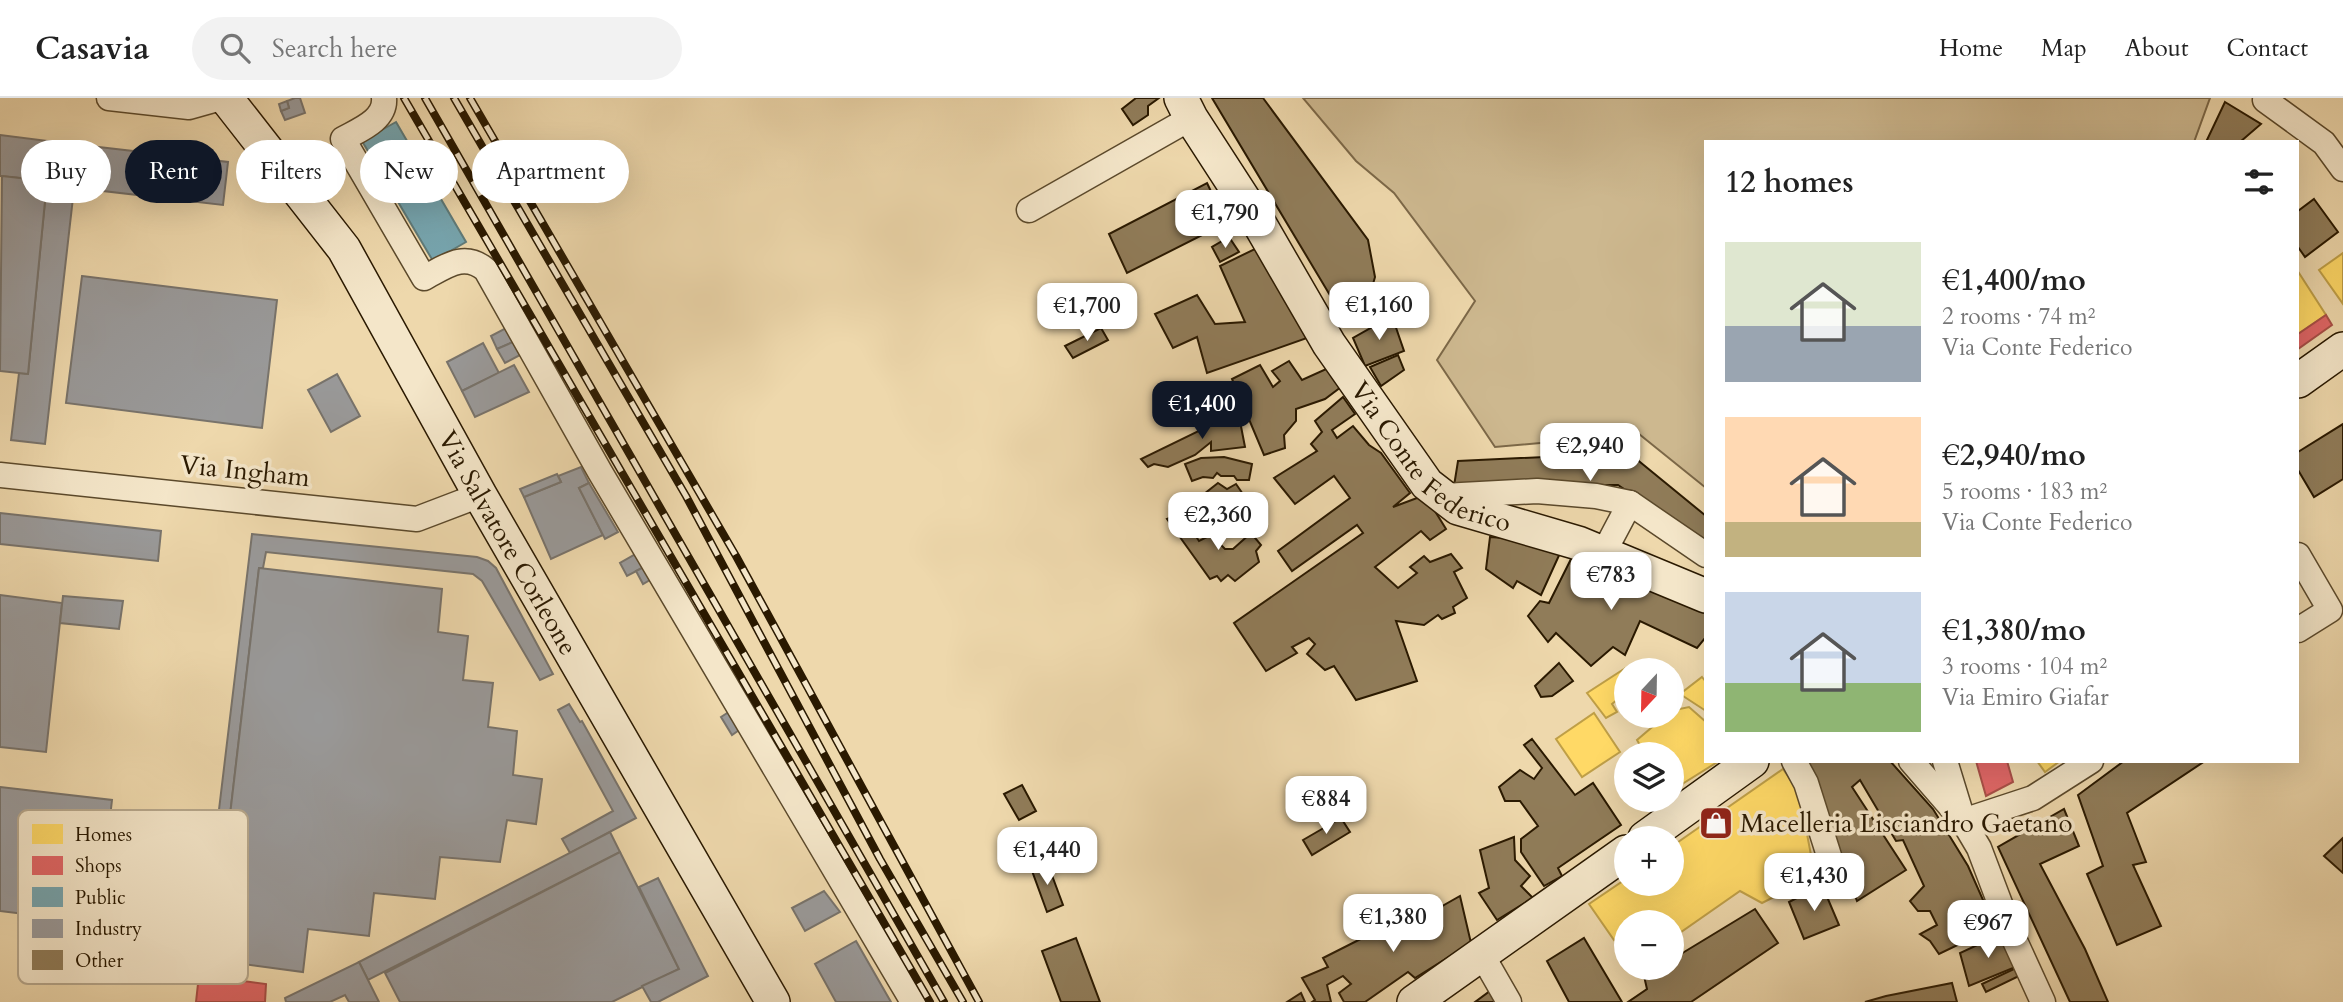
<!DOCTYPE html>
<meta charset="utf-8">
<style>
body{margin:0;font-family:Cardo,serif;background:#f2f2f2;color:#222;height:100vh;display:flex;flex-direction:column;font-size:26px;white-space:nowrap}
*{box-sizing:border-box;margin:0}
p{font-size:23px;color:#767676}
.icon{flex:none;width:38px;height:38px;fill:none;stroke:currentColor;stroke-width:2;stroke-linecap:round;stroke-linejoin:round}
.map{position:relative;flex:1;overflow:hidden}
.panel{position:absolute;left:1704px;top:42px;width:595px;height:623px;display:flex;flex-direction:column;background:#fff;border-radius:0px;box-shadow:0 7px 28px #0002}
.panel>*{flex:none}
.hud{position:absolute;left:21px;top:42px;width:665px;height:63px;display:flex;gap:14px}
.needle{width:46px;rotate:202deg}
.buttons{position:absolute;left:1614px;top:560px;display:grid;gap:14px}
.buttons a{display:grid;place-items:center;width:70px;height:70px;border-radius:50%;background:#fff;box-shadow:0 7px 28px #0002;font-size:35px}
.price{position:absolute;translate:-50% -60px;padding:0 16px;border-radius:14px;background:#fff;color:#222;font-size:23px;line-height:46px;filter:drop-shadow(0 2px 4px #0008)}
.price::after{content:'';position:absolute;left:50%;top:42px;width:21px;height:16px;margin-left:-10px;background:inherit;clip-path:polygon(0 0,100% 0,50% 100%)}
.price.selected{background:#111827;color:#fff}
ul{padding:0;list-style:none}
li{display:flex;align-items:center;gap:21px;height:175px;padding:0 21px}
li span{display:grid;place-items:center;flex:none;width:196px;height:140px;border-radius:0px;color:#555}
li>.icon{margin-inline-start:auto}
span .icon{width:84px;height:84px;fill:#fffc;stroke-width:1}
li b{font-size:30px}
h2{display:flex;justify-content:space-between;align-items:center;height:84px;padding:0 21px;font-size:30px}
.tag{padding:0 24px;border-radius:32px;background:#fff;box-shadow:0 7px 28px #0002;font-size:24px;line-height:63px}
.tag.selected{background:#111827;color:#fff}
header{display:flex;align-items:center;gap:42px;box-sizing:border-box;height:98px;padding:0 35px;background:#fff;border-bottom:2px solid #e0e0e0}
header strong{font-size:33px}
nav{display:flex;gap:38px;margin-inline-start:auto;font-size:24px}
.search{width:490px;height:63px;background:#f2f2f2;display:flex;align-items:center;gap:18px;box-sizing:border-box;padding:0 24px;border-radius:38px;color:#767676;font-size:26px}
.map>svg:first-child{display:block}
.green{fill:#cdb88f;stroke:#7c6848;stroke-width:2}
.homes{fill:#ffd966;stroke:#bf9f47;stroke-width:2}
.shops{fill:#e06666;stroke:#a94f47;stroke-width:2}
.public{fill:#76a5af;stroke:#5f7b7a;stroke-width:2}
.industry{fill:#999;stroke:#78736b;stroke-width:2}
.building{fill:#907c59;stroke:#2a1900;stroke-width:2}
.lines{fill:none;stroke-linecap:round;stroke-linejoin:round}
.street-casing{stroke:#5b492b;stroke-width:27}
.secondary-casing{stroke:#2a1900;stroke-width:36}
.street{stroke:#f4e6c9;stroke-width:24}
.secondary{stroke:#f4e6c9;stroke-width:33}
.rail-casing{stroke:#2a1900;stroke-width:8}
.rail{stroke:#f4e6c9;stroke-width:5;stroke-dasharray:16;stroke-linecap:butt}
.labels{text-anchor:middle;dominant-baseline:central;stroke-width:7;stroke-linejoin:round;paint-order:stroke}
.street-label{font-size:26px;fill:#2a1900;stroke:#f4e6c9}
.poi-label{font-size:26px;fill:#2a1900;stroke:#f4e6c9;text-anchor:start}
.key{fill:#f4e6c9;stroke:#b7a88d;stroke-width:2}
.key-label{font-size:19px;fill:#2a1900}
</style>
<header>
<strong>Casavia</strong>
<div class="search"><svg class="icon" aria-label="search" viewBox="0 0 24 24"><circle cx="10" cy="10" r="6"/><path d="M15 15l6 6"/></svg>Search here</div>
<nav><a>Home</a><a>Map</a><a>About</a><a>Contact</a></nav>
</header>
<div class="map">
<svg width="2343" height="904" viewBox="0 0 2343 904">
<rect width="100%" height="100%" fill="#eed8ac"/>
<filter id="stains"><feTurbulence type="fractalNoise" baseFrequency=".00286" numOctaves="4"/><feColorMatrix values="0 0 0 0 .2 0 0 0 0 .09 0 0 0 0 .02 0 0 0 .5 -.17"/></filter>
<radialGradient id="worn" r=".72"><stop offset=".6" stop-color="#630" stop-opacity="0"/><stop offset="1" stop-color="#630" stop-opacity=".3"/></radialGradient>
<polygon class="green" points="1303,0 2210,0 2194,44 1706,44 1706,390 1639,336 1495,349 1437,262 1475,203 1394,95 1356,63"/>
<g class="homes">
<polygon points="2343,155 2343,206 2319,172"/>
<polygon points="2299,175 2326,217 2298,236 2298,176"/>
<polygon points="1624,571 1626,608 1622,609 1618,601 1612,606 1617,614 1606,620 1587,595"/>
<polygon points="1702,579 1706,584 1706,613 1680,596"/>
<polygon points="1671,609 1675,612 1689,609 1706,624 1706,663 1719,663 1671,693 1671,656 1645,656 1637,642 1658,624 1649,618 1671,618"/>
<polygon points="1594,615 1620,654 1582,679 1556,641"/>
<polygon points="2037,663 2060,663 2045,674"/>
<polygon points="1783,671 1799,694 1815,778 1762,805 1740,793 1671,841 1671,824 1643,824 1642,822 1626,824 1626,834 1614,842 1589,806 1626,781 1626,786 1671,786 1671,749"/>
<polygon points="1642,702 1657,702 1647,709"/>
</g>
<g class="shops">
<polygon points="2326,217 2332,227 2298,251 2298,236"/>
<polygon points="1976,663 2007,663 2013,684 1986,698"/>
<polygon points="199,877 266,886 265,904 196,904"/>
</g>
<polygon class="public" points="396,24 466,144 433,163 362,43"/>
<g class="industry">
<polygon points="295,0 300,0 305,15 285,22 281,13 289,10 287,3"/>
<polygon points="287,3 289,10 281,13 279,6"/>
<polygon points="0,37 72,46 68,82 75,82 45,346 11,342 19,275 28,276 47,83 0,78"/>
<polygon points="90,48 228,64 223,107 86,91"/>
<polygon points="2,78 47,83 28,276 0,273"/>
<polygon points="82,178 277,202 262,330 66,305"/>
<polygon points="506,230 513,244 497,251 491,238"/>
<polygon points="513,244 520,257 505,265 497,251"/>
<polygon points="483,245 499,275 462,293 447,264"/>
<polygon points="514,267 529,294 475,319 462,293"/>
<polygon points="337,276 360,318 331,334 308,292"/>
<polygon points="581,369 589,385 579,390 603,437 551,461 524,399 561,384 558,378"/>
<polygon points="557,376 561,384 524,399 520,391"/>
<polygon points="589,385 618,434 605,441 579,390"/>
<polygon points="0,415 161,433 158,463 0,446"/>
<polygon points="252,436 477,459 488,463 496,470 553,576 540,582 482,483 473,476 266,454 263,470 259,470 213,862 201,862"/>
<polygon points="641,453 648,467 627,478 620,465"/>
<polygon points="648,467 655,479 643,486 636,473"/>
<polygon points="259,470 442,491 438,534 468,538 463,582 493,585 488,629 517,633 513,677 542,681 536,726 507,722 500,764 440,759 435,801 374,795 369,838 308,831 303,874 213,862"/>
<polygon points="0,497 62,505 46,654 0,649"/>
<polygon points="63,498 123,503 119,531 60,525"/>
<polygon points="569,606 580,624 582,623 636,720 570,755 562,741 613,713 558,612"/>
<polygon points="732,612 742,630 732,637 721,619"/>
<polygon points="0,689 112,702 98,825 0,813"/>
<polygon points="610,734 620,754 368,882 359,864"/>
<polygon points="620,754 679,871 612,904 400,904 385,875"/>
<polygon points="658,780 708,878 658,904 651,904 642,888 679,871 639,789"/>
<polygon points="824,793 840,814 805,833 792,810"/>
<polygon points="856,843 891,904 836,904 815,866"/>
<polygon points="359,864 379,904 349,904 345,897 330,904 286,904 285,900"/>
</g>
<g class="building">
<polygon points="1136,0 1159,0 1148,8 1148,17 1133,27 1122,11"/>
<polygon points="1212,0 1263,0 1368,142 1375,179 1373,186 1381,199 1343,219"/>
<polygon points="2225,4 2261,26 2240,44 2206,44"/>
<polygon points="1207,85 1226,125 1127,175 1109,136"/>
<polygon points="2314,101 2338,134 2305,159 2298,149 2298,113"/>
<polygon points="1229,139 1239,154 1220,164 1212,149"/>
<polygon points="1261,148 1307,240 1207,275 1197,239 1173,250 1155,216 1197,197 1215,226 1245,224 1220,168"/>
<polygon points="1392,218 1404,253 1365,268 1353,240"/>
<polygon points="1101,230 1108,242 1073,260 1065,248"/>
<polygon points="1398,257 1404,272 1381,288 1370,269"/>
<polygon points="1289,263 1302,282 1335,267 1345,286 1325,301 1296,311 1296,323 1284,337 1285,350 1264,357 1232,281 1260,267 1273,289 1280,283 1272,273"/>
<polygon points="1343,299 1355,316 1332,332 1337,340 1353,328 1369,347 1381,355 1410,395 1393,409 1425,397 1446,431 1430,442 1421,433 1375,469 1398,490 1417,475 1410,469 1424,458 1430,464 1451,456 1462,470 1454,474 1467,500 1453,509 1455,515 1442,521 1438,517 1424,527 1396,523 1417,583 1356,602 1334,568 1325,572 1307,556 1315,546 1309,540 1292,549 1297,555 1266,573 1234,525 1363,435 1357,427 1292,473 1278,453 1350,400 1334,378 1295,406 1274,380 1317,353 1311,346 1322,334 1315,323"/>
<polygon points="1238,313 1245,349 1211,353 1211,344 1195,357 1168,369 1154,366 1148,369 1141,361 1205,330 1204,324"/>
<polygon points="2343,326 2343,381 2314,399 2298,372 2298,354"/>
<polygon points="1629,355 1706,418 1706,454 1652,410 1618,387 1454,388 1458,363"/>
<polygon points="1224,359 1252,366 1249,382 1237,382 1234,378 1221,378 1217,375 1213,380 1203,379 1192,383 1185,366 1201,360"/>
<polygon points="1218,385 1227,391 1236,386 1245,399 1247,418 1218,436 1206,435 1192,416 1208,403 1204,396"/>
<polygon points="1181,415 1199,443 1211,437 1225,451 1233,451 1251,435 1261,447 1256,453 1259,464 1235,483 1228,477 1221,483 1217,478 1210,481 1167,421"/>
<polygon points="1490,439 1534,442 1561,453 1541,497 1517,483 1513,490 1486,471"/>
<polygon points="1574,455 1706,514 1706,539 1697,550 1640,523 1625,557 1613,549 1591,568 1556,535 1548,544 1528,518 1540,503 1549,505"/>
<polygon points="1559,565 1573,583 1552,598 1541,599 1535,588"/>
<polygon points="1532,641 1575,697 1593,685 1621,727 1558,770 1562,778 1544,788 1521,754 1521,741 1538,728 1520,703 1505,703 1499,689 1520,672 1534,681 1542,670 1524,647"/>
<polygon points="1805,663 1890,663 1933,711 1968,768 1995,829 1939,856 1930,843 1920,836 1937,827 1930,813 1918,813 1910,803 1924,788 1903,742 1896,743 1860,682 1852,689 1906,772 1857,803"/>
<polygon points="2124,663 2205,663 2127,715 2146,764 2133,767 2161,828 2117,847 2087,776 2103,768 2078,697"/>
<polygon points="1022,687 1036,713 1019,722 1004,696"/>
<polygon points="2064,711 2079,748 2040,766 2085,851 2108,904 2070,904 1998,749"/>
<polygon points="1341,720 1350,734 1312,757 1303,742"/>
<polygon points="1514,739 1515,762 1530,778 1521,788 1533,800 1497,822 1479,795 1489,790 1480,752"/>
<polygon points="2343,740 2343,775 2324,758"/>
<polygon points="1047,764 1063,807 1047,814 1031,770"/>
<polygon points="1822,787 1839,827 1804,841 1789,804"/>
<polygon points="1460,798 1471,845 1415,880 1408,874 1365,904 1344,904 1339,895 1351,886 1343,878 1327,887 1331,904 1312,904 1315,902 1302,880 1328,869 1323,860 1408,817 1414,824"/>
<polygon points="1755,811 1778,845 1691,904 1628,904 1647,891 1644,878 1658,870 1671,870 1671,862"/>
<polygon points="2003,835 2018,868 1969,888 1960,855"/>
<polygon points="1076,840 1100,904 1061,904 1042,853"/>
<polygon points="1584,840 1622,904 1569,904 1547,863"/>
<polygon points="2016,870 2019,878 1986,894 1982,886"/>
<polygon points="1952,885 1957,904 1865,904 1886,898"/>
<polygon points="1490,893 1498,904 1475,904"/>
<polygon points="1301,895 1305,904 1287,904"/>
</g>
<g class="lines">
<g class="street-casing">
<g id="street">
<polyline points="109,0 189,9 221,0"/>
<path d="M384,0C386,22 359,32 343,41L424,180C445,169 464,153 486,172L600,374L913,904"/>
<polyline points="2265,2 2324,45 2343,71"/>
<polyline points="1029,112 1191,20"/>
<polyline points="0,377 417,421 480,397"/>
<polyline points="1443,398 1537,393 1596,398 1630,405 1706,457"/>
<polyline points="1603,456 1630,405"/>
<polyline points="2298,457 2330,512 2298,532"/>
<polyline points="1794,663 1806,685 1831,764"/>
<polyline points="1911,663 1963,723 1979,750 2010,832 2043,904"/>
<polyline points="1945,663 1960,712"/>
<polyline points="1963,723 2033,700 2091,663"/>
<polyline points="1482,857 1509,904"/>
</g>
</g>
<g class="secondary-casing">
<g id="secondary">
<path id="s1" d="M226,0L344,151L480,397L773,904"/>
<path id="s2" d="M1181,0L1191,20L1259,125L1329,246L1427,386L1458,410L1578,445L1706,498"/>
<polyline points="2298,283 2343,251"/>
<polyline points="1645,740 1752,663"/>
<polyline points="1414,904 1626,754"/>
</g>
</g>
<use href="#street" class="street"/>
<use href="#secondary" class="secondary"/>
<g class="rail-casing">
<g id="rail">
<polyline points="404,0 930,904"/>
<polyline points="425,0 944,904"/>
<polyline points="454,0 686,398 880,761 963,904"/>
<polyline points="470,0 736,458 979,904"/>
</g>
</g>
<use href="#rail" class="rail"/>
</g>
<defs>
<g id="shop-square" transform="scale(1.75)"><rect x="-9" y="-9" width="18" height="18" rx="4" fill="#8f2418" stroke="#f4e6c9"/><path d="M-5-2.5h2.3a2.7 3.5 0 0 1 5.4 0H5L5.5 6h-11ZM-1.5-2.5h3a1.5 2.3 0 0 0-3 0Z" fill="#fff"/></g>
</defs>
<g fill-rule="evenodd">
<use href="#shop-square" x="1716" y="725"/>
</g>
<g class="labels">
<g class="street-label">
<text stroke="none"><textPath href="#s2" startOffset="444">Via Conte Federico</textPath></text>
<text transform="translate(245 373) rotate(6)">Via Ingham</text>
<text stroke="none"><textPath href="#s1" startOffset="528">Via Salvatore Corleone</textPath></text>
</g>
<g class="poi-label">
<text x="1740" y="725">Macelleria Lisciandro Gaetano</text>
</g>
</g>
<rect x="18" y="712" width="230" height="174" rx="10" class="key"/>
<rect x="32" y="726" width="31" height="20" fill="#ffd966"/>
<rect x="32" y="758" width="31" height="19" fill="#e06666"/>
<rect x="32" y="789" width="31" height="20" fill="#76a5af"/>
<rect x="32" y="821" width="31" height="19" fill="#999"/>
<rect x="32" y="852" width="31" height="20" fill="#907c59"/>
<g class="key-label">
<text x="75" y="743">Homes</text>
<text x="75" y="774">Shops</text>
<text x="75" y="806">Public</text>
<text x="75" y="837">Industry</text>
<text x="75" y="869">Other</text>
</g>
<rect width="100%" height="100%" filter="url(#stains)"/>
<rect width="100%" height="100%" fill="url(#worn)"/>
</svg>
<div class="buttons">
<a><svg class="needle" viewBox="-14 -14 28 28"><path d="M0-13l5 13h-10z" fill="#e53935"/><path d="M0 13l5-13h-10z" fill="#767676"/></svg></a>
<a><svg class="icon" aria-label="layers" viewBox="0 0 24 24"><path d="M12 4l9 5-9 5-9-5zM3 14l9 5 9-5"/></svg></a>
<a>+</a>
<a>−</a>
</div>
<b class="price" style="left:1225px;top:152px">€1,790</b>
<b class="price" style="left:1379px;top:244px">€1,160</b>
<b class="price" style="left:1087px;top:245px">€1,700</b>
<b class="price selected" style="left:1202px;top:343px">€1,400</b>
<b class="price" style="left:1590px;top:385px">€2,940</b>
<b class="price" style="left:1218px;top:454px">€2,360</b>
<b class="price" style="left:1611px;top:514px">€783</b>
<b class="price" style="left:1326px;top:738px">€884</b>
<b class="price" style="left:1047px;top:789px">€1,440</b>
<b class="price" style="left:1814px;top:815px">€1,430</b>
<b class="price" style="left:1393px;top:856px">€1,380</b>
<b class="price" style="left:1988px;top:862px">€967</b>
<div class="hud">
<a class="tag">Buy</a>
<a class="tag selected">Rent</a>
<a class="tag">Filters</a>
<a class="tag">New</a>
<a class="tag">Apartment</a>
</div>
<section class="panel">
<h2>12 homes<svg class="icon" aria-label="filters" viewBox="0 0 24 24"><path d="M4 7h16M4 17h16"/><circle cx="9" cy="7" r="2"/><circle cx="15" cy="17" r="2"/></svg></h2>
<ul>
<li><span style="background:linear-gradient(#dfe7d0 60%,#9aa5b1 0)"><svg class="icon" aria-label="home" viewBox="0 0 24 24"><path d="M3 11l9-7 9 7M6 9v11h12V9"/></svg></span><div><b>€1,400/mo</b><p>2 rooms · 74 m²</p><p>Via Conte Federico</p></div></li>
<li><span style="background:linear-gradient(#ffd9b3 75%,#c2b280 0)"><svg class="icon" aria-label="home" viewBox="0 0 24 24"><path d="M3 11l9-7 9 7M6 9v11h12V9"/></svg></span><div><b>€2,940/mo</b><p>5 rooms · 183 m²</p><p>Via Conte Federico</p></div></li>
<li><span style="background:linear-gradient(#c9d6e8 65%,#8fb573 0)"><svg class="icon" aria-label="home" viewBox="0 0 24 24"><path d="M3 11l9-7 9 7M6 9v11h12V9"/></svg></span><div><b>€1,380/mo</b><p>3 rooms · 104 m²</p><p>Via Emiro Giafar</p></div></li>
</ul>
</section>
</div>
